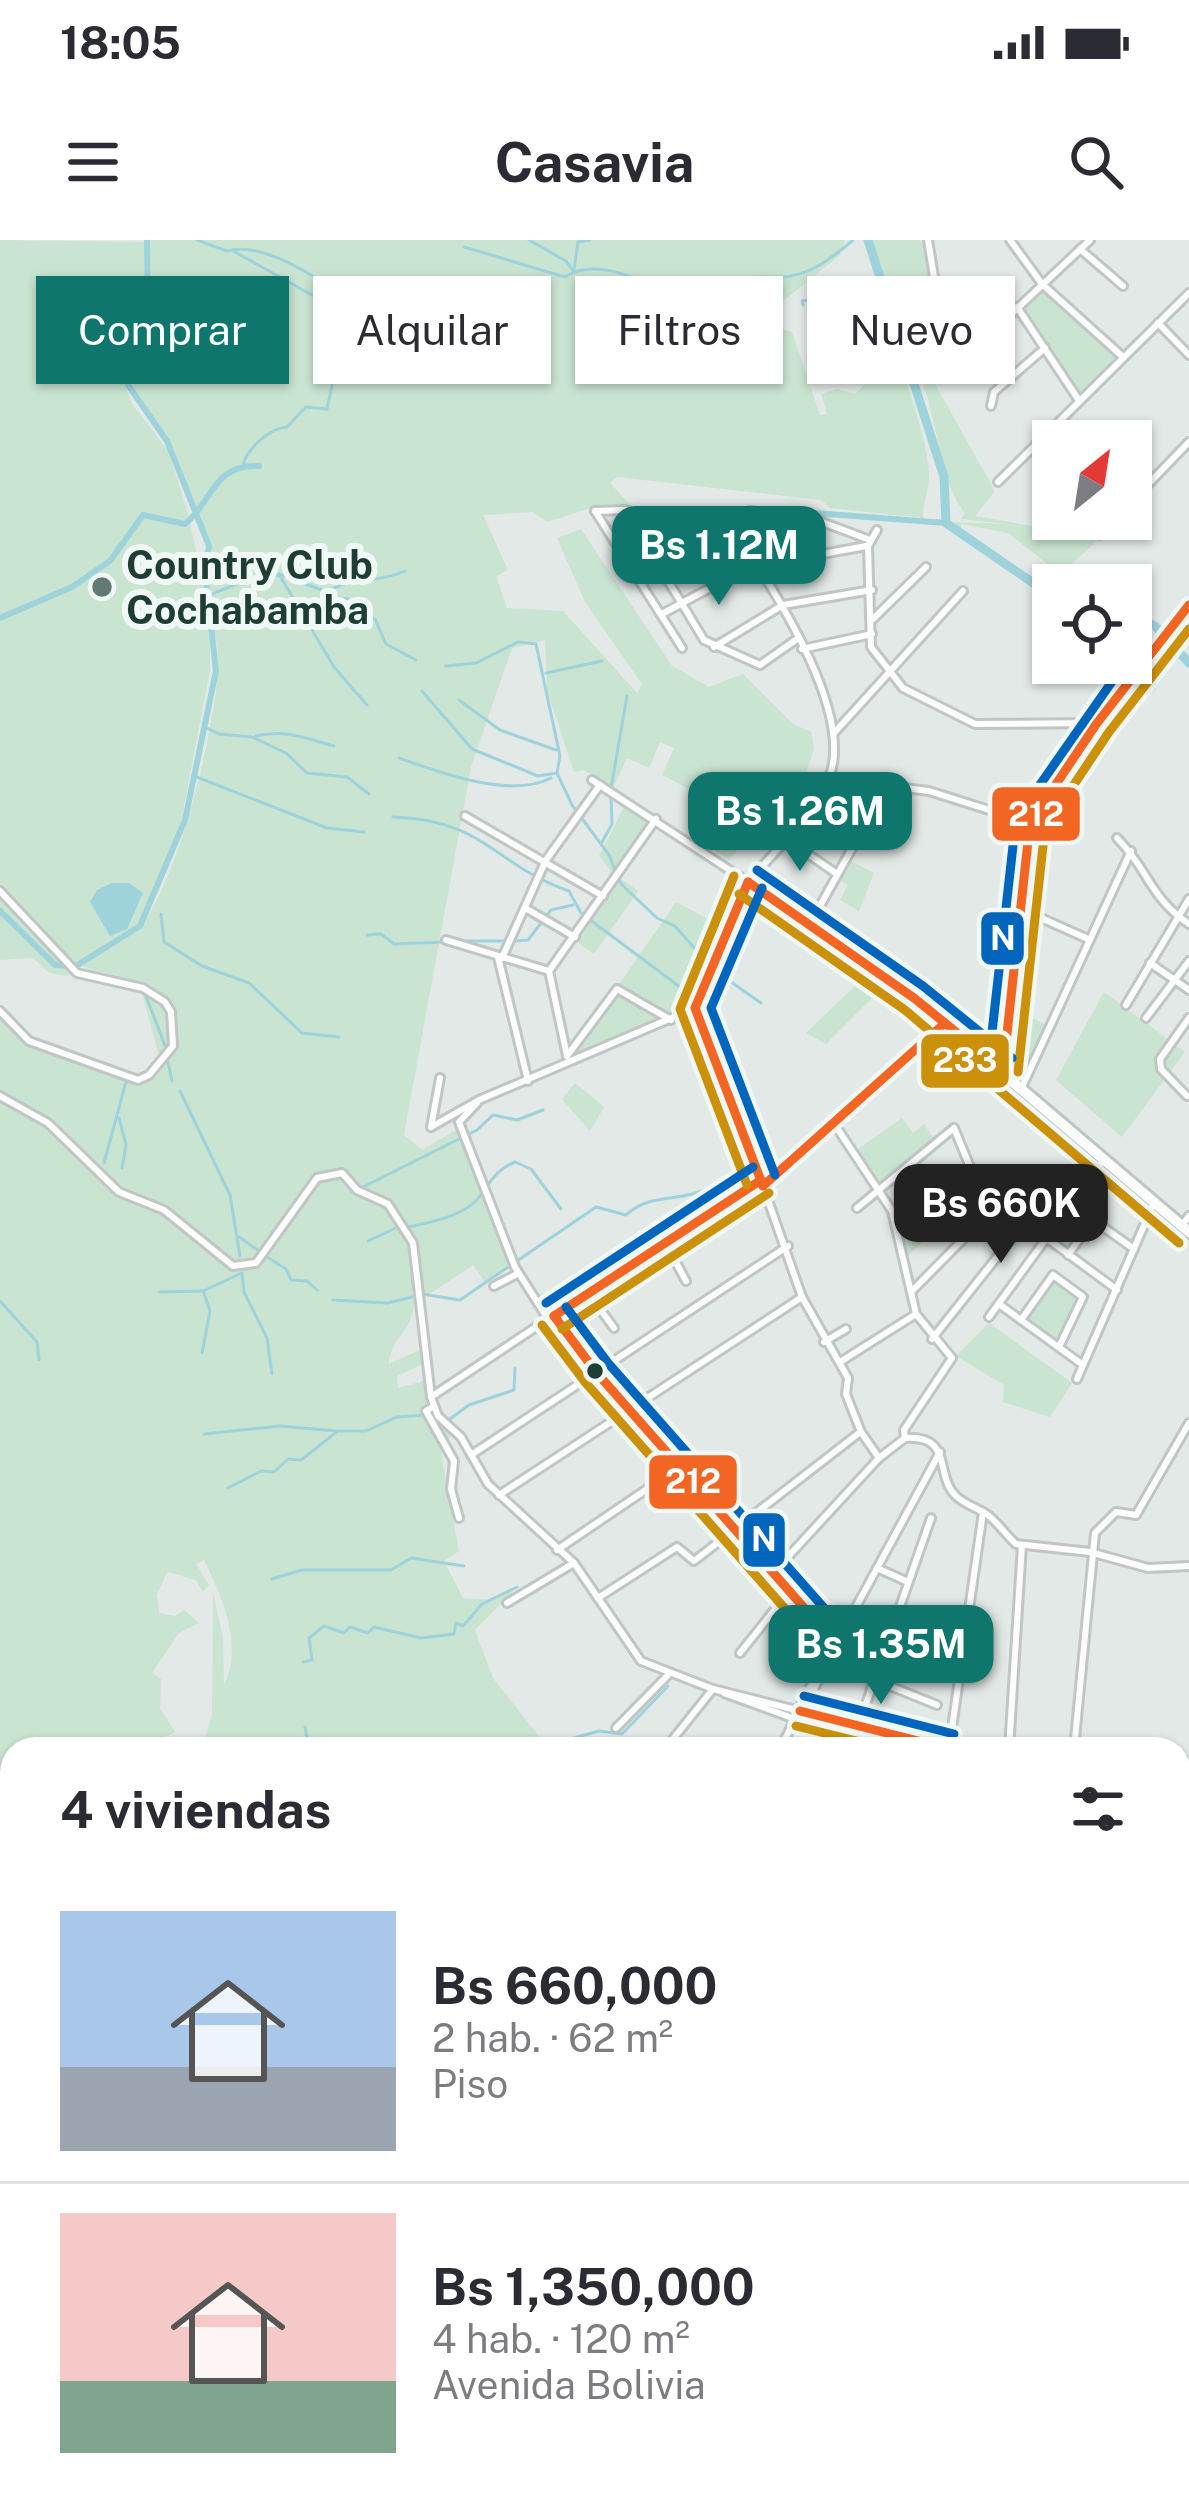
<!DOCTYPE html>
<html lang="es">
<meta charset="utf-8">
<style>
body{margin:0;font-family:"Public Sans",sans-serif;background:#f2f2f3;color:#2b2b33;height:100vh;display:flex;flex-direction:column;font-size:45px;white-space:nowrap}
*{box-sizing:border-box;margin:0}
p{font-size:39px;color:#7c7c81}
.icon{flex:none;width:66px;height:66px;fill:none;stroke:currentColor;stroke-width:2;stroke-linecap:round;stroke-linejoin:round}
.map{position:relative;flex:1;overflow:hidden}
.details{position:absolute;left:0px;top:1497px;width:1191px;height:768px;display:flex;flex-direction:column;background:#fff;border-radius:36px 36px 0 0;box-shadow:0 3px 9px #0004}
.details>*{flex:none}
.hud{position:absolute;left:36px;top:36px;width:1119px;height:108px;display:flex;gap:24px}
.needle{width:78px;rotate:30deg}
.tools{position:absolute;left:1032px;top:180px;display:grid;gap:24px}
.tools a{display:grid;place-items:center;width:120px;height:120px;border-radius:0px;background:#fff;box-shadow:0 3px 9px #0004;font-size:60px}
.price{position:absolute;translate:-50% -102px;padding:0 27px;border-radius:24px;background:#0f766e;color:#fff;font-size:39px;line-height:78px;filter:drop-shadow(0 3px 6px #0008)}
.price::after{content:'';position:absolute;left:50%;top:72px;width:36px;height:27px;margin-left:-18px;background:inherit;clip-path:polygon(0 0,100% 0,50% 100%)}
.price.on{background:#222;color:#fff}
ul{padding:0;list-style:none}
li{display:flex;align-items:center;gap:36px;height:300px;padding:0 60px}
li+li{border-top:3px solid #e1e1e2}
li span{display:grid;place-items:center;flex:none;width:336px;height:240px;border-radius:0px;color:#555}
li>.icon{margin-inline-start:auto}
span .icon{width:144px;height:144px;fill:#fffc;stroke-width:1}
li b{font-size:51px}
h2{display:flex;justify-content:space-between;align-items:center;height:144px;padding:0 60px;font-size:51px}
.tag{padding:0 42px;border-radius:0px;background:#fff;box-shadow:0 3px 9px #0004;font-size:42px;line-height:108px}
.tag.on{background:#0f766e;color:#fff}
.status{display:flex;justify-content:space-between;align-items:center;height:84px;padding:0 60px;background:#fff;direction:ltr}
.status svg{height:33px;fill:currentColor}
header{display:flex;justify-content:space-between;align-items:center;height:156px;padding:0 60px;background:#fff;font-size:54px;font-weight:700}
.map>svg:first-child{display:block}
.green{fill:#c9e4d1}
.water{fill:#9ed3dc}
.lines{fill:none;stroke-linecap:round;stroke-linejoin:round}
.stream{stroke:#9ed3dc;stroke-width:3}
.canal{stroke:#9ed3dc;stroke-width:6}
.river{stroke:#9ed3dc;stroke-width:9}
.street-casing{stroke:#bfc6c3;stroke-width:12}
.secondary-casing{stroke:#bdc6c3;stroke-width:16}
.primary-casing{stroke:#bbc5c2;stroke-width:20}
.street{stroke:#fbfcfb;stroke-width:6}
.secondary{stroke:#fbfcfb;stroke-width:10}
.primary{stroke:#ccd5d2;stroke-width:14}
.bus-1-casing{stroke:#eff8f4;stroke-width:18}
.bus-2-casing{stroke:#eff8f4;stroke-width:18}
.bus-3-casing{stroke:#eff8f4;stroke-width:18}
.bus-1{stroke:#f26522;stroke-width:9}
.bus-2{stroke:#cc910b;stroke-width:9}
.bus-3{stroke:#0065bd;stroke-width:9}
.poi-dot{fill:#637973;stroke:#eff8f4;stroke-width:4.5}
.bus-dot{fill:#1e3d35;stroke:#eff8f4;stroke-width:4.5}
.labels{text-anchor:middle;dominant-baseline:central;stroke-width:12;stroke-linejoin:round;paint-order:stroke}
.poi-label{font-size:39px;font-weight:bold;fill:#1e3d35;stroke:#eff8f4;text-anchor:start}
.line-badge{stroke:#eff8f4;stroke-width:4.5}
.badge-label{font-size:33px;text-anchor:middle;font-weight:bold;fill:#fff}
</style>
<div class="status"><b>18:05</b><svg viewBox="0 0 49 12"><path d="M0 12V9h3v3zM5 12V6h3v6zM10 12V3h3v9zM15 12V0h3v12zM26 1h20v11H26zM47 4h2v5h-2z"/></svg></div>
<header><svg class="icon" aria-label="menu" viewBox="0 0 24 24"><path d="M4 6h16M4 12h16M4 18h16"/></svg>Casavia<svg class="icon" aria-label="search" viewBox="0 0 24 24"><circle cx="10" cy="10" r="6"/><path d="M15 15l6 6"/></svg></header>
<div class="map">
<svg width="1189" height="2265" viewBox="0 0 1189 2265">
<rect width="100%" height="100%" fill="#e2e9e6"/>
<g class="green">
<path d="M0,0L144,2L145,75L123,140L132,164L169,212L188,274L210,374V430L182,577L166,627L134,694C177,651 214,493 218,431C221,397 199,340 212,313L169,200L131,149L150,89L149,0H845L839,16L768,73C726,76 688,41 651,78L688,67L712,69L792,92L820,175L827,174L821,154L837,149L855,154L894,115C908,140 927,203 929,232C930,246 923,262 923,278L830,268L822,260L617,237L610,243L632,267L597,266L547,282L533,272L483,275L508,330L496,336L507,368L563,371L637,453L642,444L585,362L557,298L581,289L672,426L709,447L743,434L793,484L811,492L814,509L805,536L825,539L796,580H763L729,620L696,599L702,582L719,580L717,564L701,563V555L662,535L674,508L660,502L649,528L627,518L613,548L584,530L574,532L547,450L545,400L512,408L471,527L404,895L422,910L461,887L519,1023L485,1042L473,1025L413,1065C415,1089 389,1100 389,1124L420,1110L423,1124L397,1136L398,1148L424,1141L429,1175L451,1197L440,1207L459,1311L444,1321L463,1358L492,1360L517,1347L475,1390L493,1438L549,1509H201L212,1476L213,1353L223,1398L224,1445C244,1406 222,1356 204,1320L196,1324L209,1345L203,1352L196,1340L167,1332L157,1355L159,1373L175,1376L184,1370L199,1383L179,1393L152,1433L161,1439L160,1468L175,1492L160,1500V1509H12V1911L0,1917L6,1887L0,1880V776L32,807L143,845L157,832L160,819L139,742L84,727L60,713L0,647Z"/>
<path d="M871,0H920L923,6L936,67L930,83L951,130L935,144L995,251L975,276L1038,287L1053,274V279H1108L1096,293L1100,298L1065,330L1050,326L1008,293L962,284L960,289L952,282L1008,284L960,279L965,274C939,237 939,191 925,150C909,99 887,52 871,0Z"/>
<polygon points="1042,47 1118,117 1080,154 1023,67"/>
<polygon points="830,544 856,546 833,578 822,571 797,603 790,599"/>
<polygon points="624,567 650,581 613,634 599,616"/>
<polygon points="851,621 874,633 859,671 840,660 848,645 840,640"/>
<polygon points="621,639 638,651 594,714 577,702"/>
<polygon points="0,656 66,724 69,736 49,733 33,718 0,720"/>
<polygon points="676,662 725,688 684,767 670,774 618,746"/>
<polygon points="858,743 872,758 826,804 806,793"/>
<polygon points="1104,752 1185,812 1122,897 1056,840"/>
<polygon points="618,753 665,780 573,821 572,815"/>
<polygon points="1016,769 1048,786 1023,842 1010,832"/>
<polygon points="575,843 604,867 590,891 562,859"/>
<polygon points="902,878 913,893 924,884 934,899 881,943 858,909"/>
<polygon points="940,930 958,981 948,990 941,984 907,1017 895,968"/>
<polygon points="1056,1039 1079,1056 1058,1101 1027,1079"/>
<polygon points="989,1083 1072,1143 1050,1177 1003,1162 1004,1145 956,1116"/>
<polygon points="224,2253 977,2253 973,2265 197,2265"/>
</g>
<polygon class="water" points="112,643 129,643 143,653 127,689 110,696 90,662 97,650"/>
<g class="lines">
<g class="stream">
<path d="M197,0L227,11C265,0 323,42 354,63"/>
<polyline points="529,0 566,21 574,32"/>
<path d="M464,7L565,37C598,14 649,47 680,52C702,56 722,46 742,39C754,35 767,38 779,37C809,37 832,18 853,0"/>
<polyline points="235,12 319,59"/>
<polyline points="574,30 578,2 590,0"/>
<polyline points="879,58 887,57"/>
<polyline points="803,65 802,61 815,59"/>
<path d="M243,226C246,209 270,188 287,187L306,167L327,169L333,141L359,136L364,124L382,111L381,102L403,70L426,65"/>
<polyline points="279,334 327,352 326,357 349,359 359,378 375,379 386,404 416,420"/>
<path d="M327,352C352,336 376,344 405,331"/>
<polyline points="209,355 265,333 280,336 334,427 367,465"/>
<polyline points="446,426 476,423 518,402 536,404 560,516 557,533 572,565 609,615 621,644 657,678 675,686 709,725"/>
<polyline points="546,433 602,421"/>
<polyline points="422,451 472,509 538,536 557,533"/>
<polyline points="459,460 500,490 556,510"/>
<polyline points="205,487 219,494 252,497 286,513 307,533 347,537 369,554"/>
<path d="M256,496C288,489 304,498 334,506"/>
<path d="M399,518C441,533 510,559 551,538"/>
<polyline points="194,536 327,588 364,592"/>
<polyline points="611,548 627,456"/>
<path d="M393,577C487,580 493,625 569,651L581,673L684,750"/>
<polyline points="601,604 612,584 611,558"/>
<polyline points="161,674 164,702 202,726 249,743 302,793 339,797"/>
<polyline points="367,695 381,694 394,704 445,702"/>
<polyline points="461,701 505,701"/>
<polyline points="515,701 528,700 551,670 573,665"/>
<polyline points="717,732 761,763"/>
<polyline points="144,751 166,808"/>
<polyline points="168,822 172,841"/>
<polyline points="180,851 230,955 240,1016"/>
<polyline points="119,878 126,905 122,928"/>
<polyline points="104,923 127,838"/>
<polyline points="363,947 477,890 493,875 517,880 543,870"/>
<path d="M409,987C433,981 466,976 480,956C491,941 497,929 515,922L531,929L561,969"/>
<polyline points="238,996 259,1011"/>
<polyline points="368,1001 398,987"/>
<polyline points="267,1017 286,1029 291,1040 307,1041 317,1050"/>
<polyline points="159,1052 203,1051"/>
<path d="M422,1054L460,1060L596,967L626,975C652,951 682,964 712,946"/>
<polyline points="333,1060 388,1063 412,1057"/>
<polyline points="0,1061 37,1102 39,1120"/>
<polyline points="202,1113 210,1071 203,1051 242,1033 244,1052 267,1098 272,1134"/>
<polyline points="450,1179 469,1165 514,1150 515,1128"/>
<polyline points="204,1194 280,1186 337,1191"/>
<polyline points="228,1248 261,1231 274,1232 288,1219 301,1220 338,1191 366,1191 397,1177 425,1175"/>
<polyline points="272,1339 302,1330 391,1330 411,1318 464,1326"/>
<polyline points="303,1422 312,1420 309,1398 324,1386 344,1393 350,1387 368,1393 374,1387 421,1398 454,1394 456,1383 463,1386 482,1364 517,1347"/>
<polyline points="305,1487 309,1509"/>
<polyline points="534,1509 599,1491 622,1494 668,1446"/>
<polyline points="980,2253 986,2257"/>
<polyline points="811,2255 812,2265"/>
<polyline points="373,2265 376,2253"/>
<polyline points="399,2265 404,2253"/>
<polyline points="542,2265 553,2264"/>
<polyline points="1102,2265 1112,2253"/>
</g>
<g class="canal">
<polyline points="749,268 946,283"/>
<path d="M0,378L72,347L110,321L143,275L185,284C214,260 213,224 259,226"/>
<polyline points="0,671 55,725 76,726 140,686 185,580 216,431 205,330 209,306 167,201 128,145 148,88 147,0"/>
</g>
<g class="river">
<polyline points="868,0 944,237 946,283 1036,345 1053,351"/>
<polyline points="1131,375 1155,386 1189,423"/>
</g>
<g class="street-casing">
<g id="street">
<polyline points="928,0 939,67"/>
<polyline points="1010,0 1042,44 1123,117"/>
<polyline points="1080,9 1123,46"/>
<polyline points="1017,67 1078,159"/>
<polyline points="1158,83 1189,115"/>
<polyline points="955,127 1090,0"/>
<polyline points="991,166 994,152 1045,108"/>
<polyline points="998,242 1189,53"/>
<polyline points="1131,262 1189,202"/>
<polyline points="625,270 704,400 760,425 797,399"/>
<polyline points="595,271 682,408"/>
<polyline points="595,271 625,270 678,286 717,345"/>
<polyline points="822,282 870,300"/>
<polyline points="682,289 704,277 765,282"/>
<polyline points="877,290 868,306 871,407 903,448 975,484 1097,483"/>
<polyline points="1100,295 1115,279"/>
<polyline points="758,326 866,306"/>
<polyline points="662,374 756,323"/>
<polyline points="873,379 926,327"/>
<polyline points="714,407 783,365 872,350"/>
<polyline points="802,409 872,394"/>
<polyline points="834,493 963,351"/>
<polyline points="830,539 929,551 1030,583"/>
<path d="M592,540L748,642C775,611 811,578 828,540C859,472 764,336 728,279"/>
<polyline points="465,576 603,656"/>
<path d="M1117,598C1149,630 1149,657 1189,684"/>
<polyline points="786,599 837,634"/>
<polyline points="0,651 77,733 143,748 165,762 171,772 173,806 149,835 138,840 29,801 0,771"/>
<polyline points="527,669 575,697"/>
<polyline points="1021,669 1088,699"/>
<polyline points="810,684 886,547"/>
<polyline points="446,700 549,731"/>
<polyline points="498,717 528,841"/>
<polyline points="502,718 546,620 600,545"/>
<polyline points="1150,723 1189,750"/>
<polyline points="549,731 656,579"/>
<polyline points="549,731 567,816"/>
<polyline points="1126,765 1189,659"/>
<polyline points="1146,778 1189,721"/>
<path d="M943,786L763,946L802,1057L848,1138L846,1154L861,1192L879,1218L905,1198C954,1195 934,1235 956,1256C965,1265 979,1268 989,1276C999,1284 1006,1295 1016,1304L1090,1312L1148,1328L1189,1326"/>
<polyline points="567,816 617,749 671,780"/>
<polyline points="1022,847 1131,611"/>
<polyline points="0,856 48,883 119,952 164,970 233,1026 256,1023 317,938 342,933 357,950 388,964 413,1003 431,1157 438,1176 461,1197 488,1244 574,1323 641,1421 713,1449 800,1471"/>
<polyline points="1187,856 1161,829 1160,819 1189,778"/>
<polyline points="477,863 459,882 515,1027 548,1079"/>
<polyline points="835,885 892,971 916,1074 952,1118 904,1190 905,1198"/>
<polyline points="431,887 479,860 695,768"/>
<polyline points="431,887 440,838"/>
<polyline points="1071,964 1134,1009"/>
<polyline points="857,968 954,888 989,973"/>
<polyline points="1182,985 1189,976"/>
<polyline points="665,1002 686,1041"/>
<polyline points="1068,1015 1093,980"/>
<polyline points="494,1046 517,1034"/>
<polyline points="912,1051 999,963 1117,1050"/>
<polyline points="588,1053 614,1088"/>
<polyline points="999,1064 1083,1125"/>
<polyline points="989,1077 1104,919"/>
<polyline points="1021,1080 1053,1035 1083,1057 1059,1107"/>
<polyline points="932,1099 1024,983"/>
<polyline points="824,1102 846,1089"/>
<polyline points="840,1122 916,1074"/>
<polyline points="1077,1139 1153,965"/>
<polyline points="431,1157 548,1079"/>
<polyline points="434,1166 426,1171 454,1221 451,1249 459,1278"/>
<polyline points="471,1215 788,1006"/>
<polyline points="499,1255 802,1057"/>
<polyline points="557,1310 678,1228"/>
<polyline points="877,1328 908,1342"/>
<polyline points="774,1332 879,1218"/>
<polyline points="598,1358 677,1307 694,1321 859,1193"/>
<polyline points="507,1363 574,1323"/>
<polyline points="844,1389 884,1408"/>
<polyline points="836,1404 940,1212"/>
<polyline points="740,1413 788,1353"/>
<polyline points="875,1440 937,1465"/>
<polyline points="724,1453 795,1479 780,1509"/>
<polyline points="859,1484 931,1278"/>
<polyline points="616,1488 668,1435"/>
<polyline points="665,1509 713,1449"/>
<polyline points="949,1509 983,1272"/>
<polyline points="1009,1509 1022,1305"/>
<polyline points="1074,1509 1095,1293 1116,1272 1136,1275 1189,1183"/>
<polyline points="1179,1765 1189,1768"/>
<polyline points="1179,1807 1189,1811"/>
<polyline points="1179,1867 1189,1848"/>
<polyline points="1179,1900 1189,1904"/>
<polyline points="1179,1976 1189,1957"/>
<polyline points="1179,2083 1189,2066"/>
<polyline points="1179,2104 1189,2109"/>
<polyline points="1179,2172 1189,2181"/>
<polyline points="0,2193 12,2184"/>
<polyline points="1179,2205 1189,2198"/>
<polyline points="1179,2210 1189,2227"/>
<polyline points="0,2230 12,2227"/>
<polyline points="0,2239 12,2240"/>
<polyline points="110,2265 137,2258 132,2253"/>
<polyline points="993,2265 996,2253"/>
<polyline points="1045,2265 1079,2253"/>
<polyline points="1097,2265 1106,2253"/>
<polyline points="1109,2265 1119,2253"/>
</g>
</g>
<g class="secondary-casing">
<g id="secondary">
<polyline points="1003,830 1030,583 1097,483 1189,365"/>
<polyline points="761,940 554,1076 596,1132 836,1404 795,1479 911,1509"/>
<polyline points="763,946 695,768 748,642 914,758 1189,992"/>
<polyline points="800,1471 950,1509"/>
<polyline points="1179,1580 1189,1584"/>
<polyline points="1179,1593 1189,1597"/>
</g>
</g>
<g class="primary-casing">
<g id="primary">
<polyline points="0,1936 12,1928"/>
<polyline points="1179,2000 1189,2005"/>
<polyline points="1179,2013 1189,2017"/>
</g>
</g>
<use href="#street" class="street"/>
<use href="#secondary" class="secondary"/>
<use href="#primary" class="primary"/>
<g class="bus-1-casing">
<g id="bus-1">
<polyline points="748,642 695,768 763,946"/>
<polyline points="748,642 914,758 1003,830"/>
<polyline points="1003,830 1030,583 1097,483 1189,365"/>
<polyline points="763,946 945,783"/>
<polyline points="554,1076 596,1132 836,1404"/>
<polyline points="554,1076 761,940"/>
<polyline points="800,1471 950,1509"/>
</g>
</g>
<g class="bus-2-casing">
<g id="bus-2">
<polyline points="734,636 680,769 747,945"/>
<polyline points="739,654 905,770 1179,1003"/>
<polyline points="1018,832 1045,588 1109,492 1189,389"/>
<polyline points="542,1085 585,1142 825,1414"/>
<polyline points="562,1089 769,953"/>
<polyline points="796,1486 889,1509"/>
</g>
</g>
<g class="bus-3-casing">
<g id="bus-3">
<polyline points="757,630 923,746 1012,818"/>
<polyline points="762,648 711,768 775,935"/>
<polyline points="988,828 1016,579 1125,423"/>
<polyline points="546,1063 753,927"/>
<polyline points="566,1067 608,1123 847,1394"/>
<polyline points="804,1456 954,1494"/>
</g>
</g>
<use href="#bus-1" class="bus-1"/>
<use href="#bus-2" class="bus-2"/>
<use href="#bus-3" class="bus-3"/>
</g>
<circle class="poi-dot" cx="102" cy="347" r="12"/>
<circle class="bus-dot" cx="595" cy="1131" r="10"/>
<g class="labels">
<g class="poi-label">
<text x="126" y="325">Country Club<tspan x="126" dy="45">Cochabamba</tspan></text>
</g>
</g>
<g class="line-badge">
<rect x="990" y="545" width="92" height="58" rx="12" fill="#f26522"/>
<rect x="979" y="670" width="47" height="57" rx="12" fill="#0065bd"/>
<rect x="919" y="792" width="92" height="58" rx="12" fill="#cc910b"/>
<rect x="647" y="1213" width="92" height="58" rx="12" fill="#f26522"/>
<rect x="741" y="1271" width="46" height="58" rx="12" fill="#0065bd"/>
</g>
<g class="badge-label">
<text x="1036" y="586">212</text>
<text x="1003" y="710">N</text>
<text x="965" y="832">233</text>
<text x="693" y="1253">212</text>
<text x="764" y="1311">N</text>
</g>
</svg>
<div class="tools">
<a><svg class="needle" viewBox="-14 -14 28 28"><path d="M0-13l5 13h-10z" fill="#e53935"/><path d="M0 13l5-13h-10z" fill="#7c7c81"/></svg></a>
<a><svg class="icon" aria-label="locate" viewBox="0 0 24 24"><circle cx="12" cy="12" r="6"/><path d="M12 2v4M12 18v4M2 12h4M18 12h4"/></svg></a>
</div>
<b class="price" style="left:719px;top:368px">Bs 1.12M</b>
<b class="price" style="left:800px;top:634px">Bs 1.26M</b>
<b class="price on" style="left:1001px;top:1026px">Bs 660K</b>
<b class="price" style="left:881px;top:1467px">Bs 1.35M</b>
<div class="hud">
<a class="tag on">Comprar</a>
<a class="tag">Alquilar</a>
<a class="tag">Filtros</a>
<a class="tag">Nuevo</a>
</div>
<section class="details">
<h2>4 viviendas<svg class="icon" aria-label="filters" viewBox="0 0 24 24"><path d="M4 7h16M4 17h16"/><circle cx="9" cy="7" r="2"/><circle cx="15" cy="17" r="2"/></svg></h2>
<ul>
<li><span style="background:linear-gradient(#a9c7e8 65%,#9aa5b1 0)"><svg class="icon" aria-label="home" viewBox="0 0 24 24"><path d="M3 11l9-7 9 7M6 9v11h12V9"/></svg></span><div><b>Bs 660,000</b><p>2 hab. · 62 m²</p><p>Piso</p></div></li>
<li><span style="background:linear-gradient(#f6c9c9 70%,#7fa58c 0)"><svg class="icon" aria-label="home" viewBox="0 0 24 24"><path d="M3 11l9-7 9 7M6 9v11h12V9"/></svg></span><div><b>Bs 1,350,000</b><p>4 hab. · 120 m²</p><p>Avenida Bolivia</p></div></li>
</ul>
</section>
</div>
